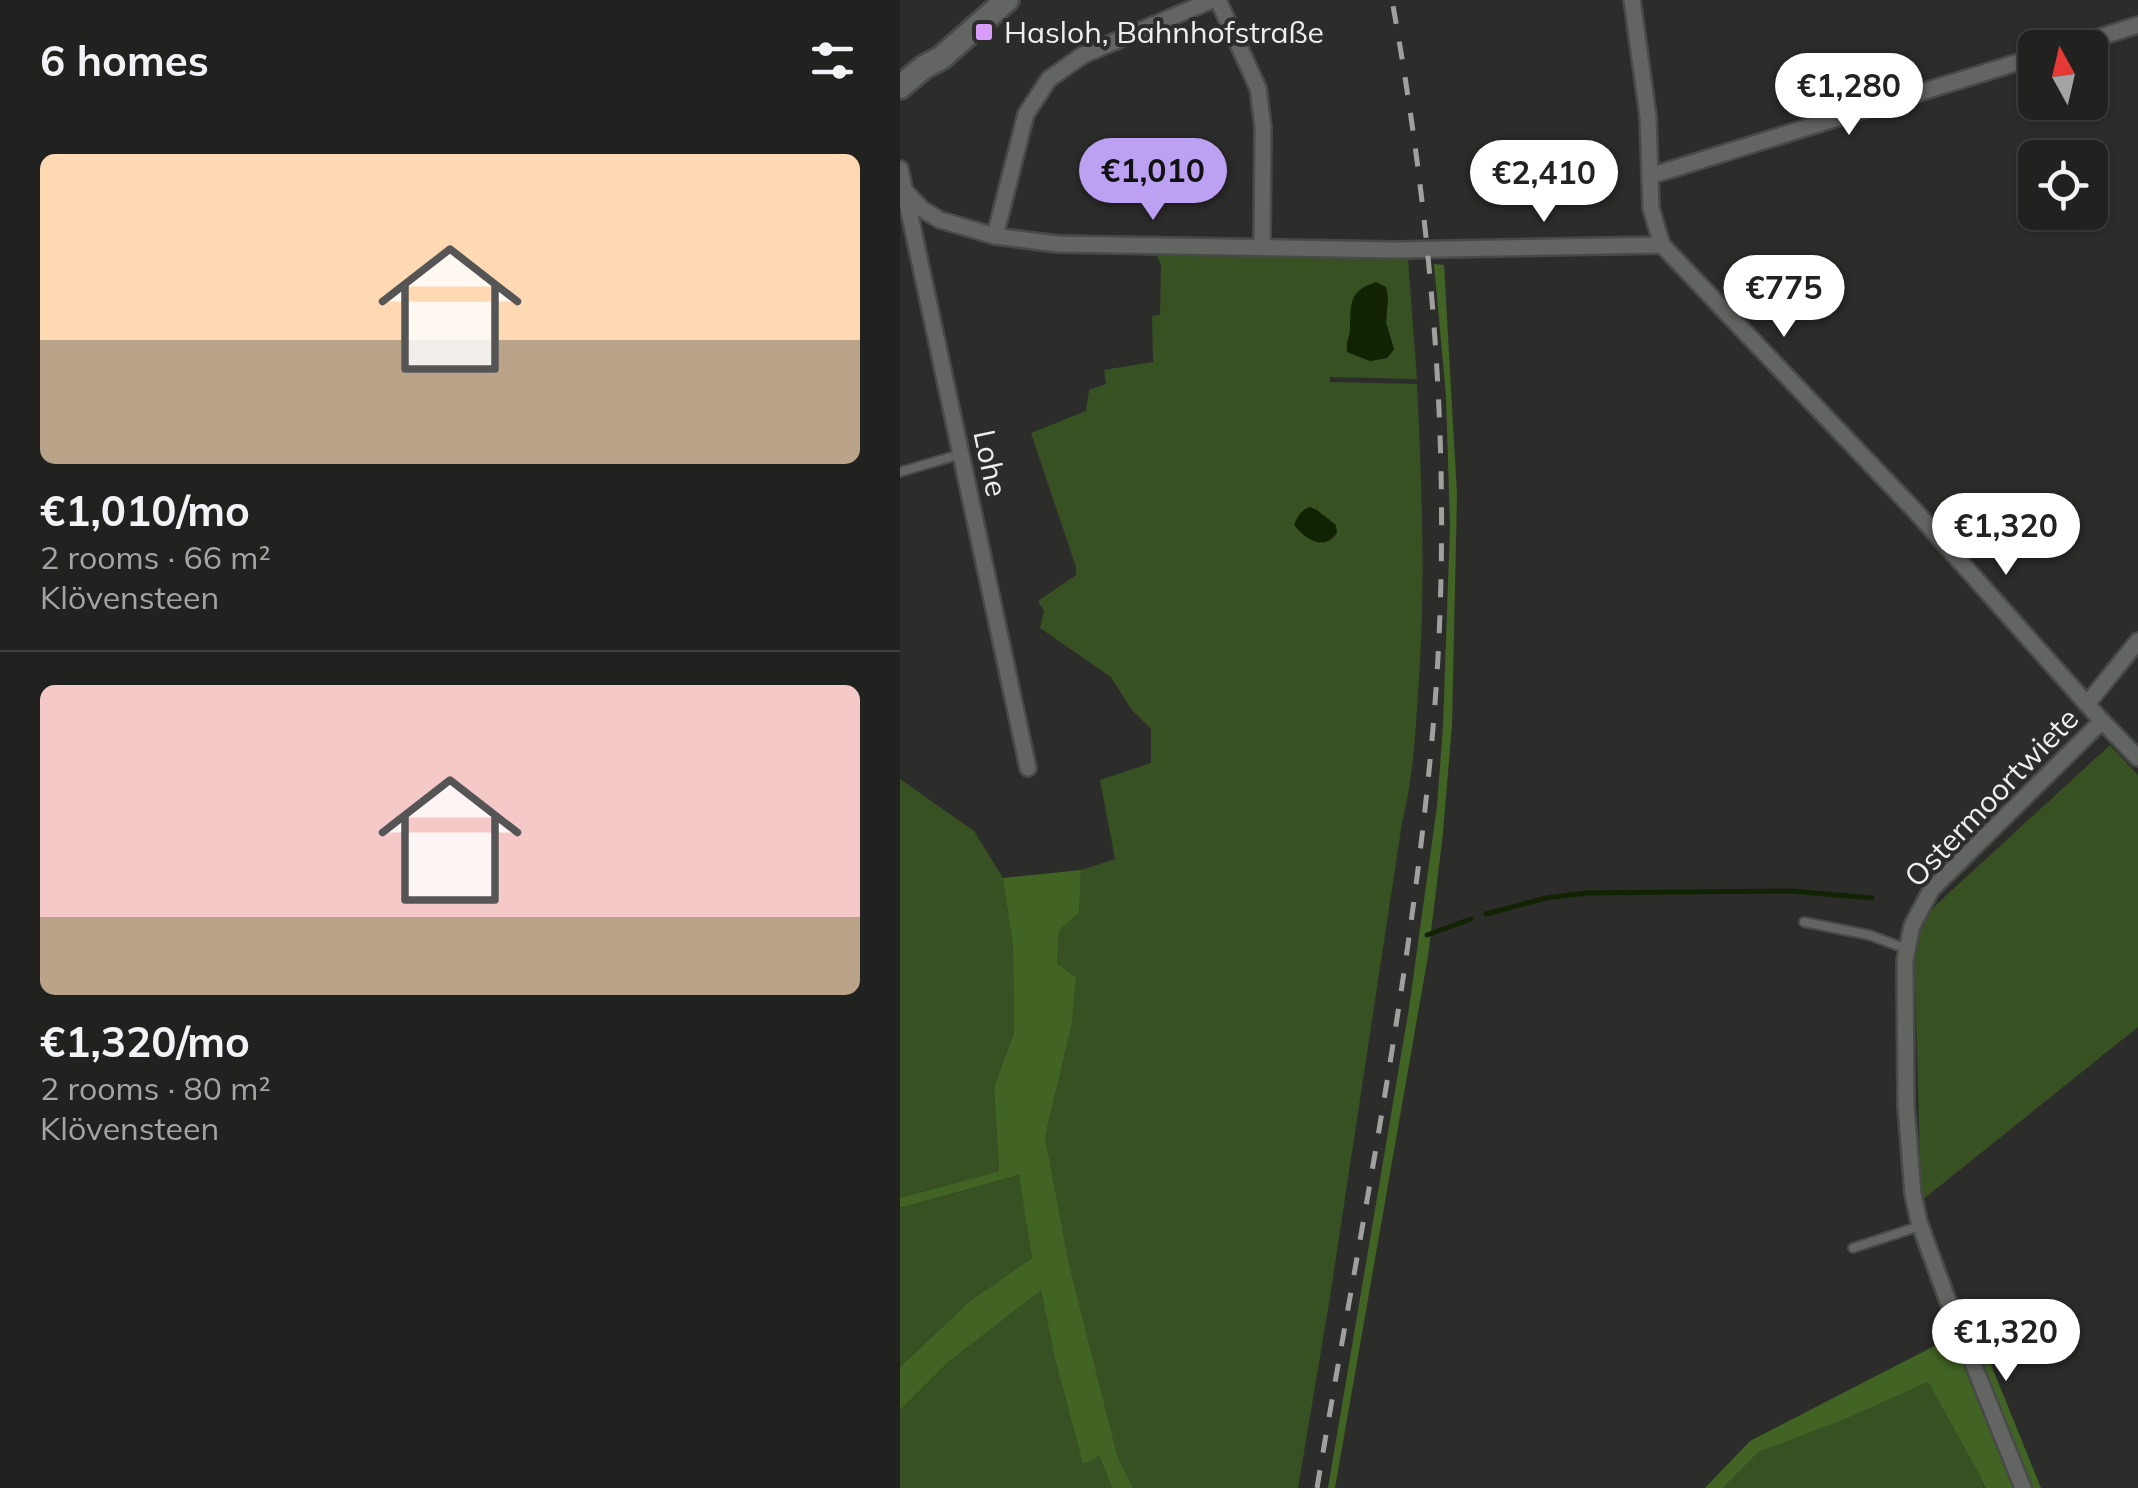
<!DOCTYPE html>
<meta charset="utf-8">
<style>
body{margin:0;font-family:Mulish,sans-serif;background:#2d2f2d;color:#f1f3f6;height:100vh;display:flex;flex-direction:column;font-size:38px;white-space:nowrap}
*{box-sizing:border-box;margin:0}
p{font-size:32px;color:#a2a4a5}
.icon{flex:none;width:55px;height:55px;fill:none;stroke:currentColor;stroke-width:2;stroke-linecap:round;stroke-linejoin:round}
.map{position:relative;flex:1;overflow:hidden}
.panel{display:flex;flex-direction:column;background:#212220;width:900px}
.panel>*{flex:none}
.needle{width:65px;rotate:352deg}
.controls{position:absolute;left:1118px;top:30px;display:grid;gap:20px}
.controls a{display:grid;place-items:center;width:90px;height:90px;border-radius:15px;background:#212220;box-shadow:0 2px 8px #0004,0 0 0 2px #3e3f3e;font-size:50px}
.price{position:absolute;translate:-50% -85px;padding:0 22px;border-radius:35px;background:#fff;color:#222;font-size:32px;line-height:65px;filter:drop-shadow(0 2px 5px #0008)}
.price::after{content:'';position:absolute;left:50%;top:60px;width:30px;height:22px;margin-left:-15px;background:inherit;clip-path:polygon(0 0,100% 0,50% 100%)}
.price.active{background:#bca0f2;color:#111}
ul{padding:0;list-style:none}
li{display:grid;align-content:center;gap:20px;height:530px;padding:0 40px}
li+li{border-top:2px solid #3e3f3e}
li span{display:grid;place-items:center;height:310px;border-radius:15px;color:#555}
li>.icon{margin-inline-start:auto}
span .icon{width:180px;height:180px;fill:#fffc;stroke-width:1}
li b{font-size:42px}
h2{display:flex;justify-content:space-between;align-items:center;height:120px;padding:0 40px;font-size:42px}
main{display:flex;flex:1;min-height:0}
.map>svg:first-child{display:block}
.green{fill:#375123;fill-rule:evenodd}
.forest{fill:#416424}
.water{fill:#112302}
.lines{fill:none;stroke-linecap:round;stroke-linejoin:round}
.stream{stroke:#112302;stroke-width:5}
.service-casing{stroke:#484a47;stroke-width:12}
.minor-casing{stroke:#484a47;stroke-width:20}
.secondary-casing{stroke:#484a47;stroke-width:28}
.service{stroke:#636562;stroke-width:8}
.minor{stroke:#636562;stroke-width:15}
.secondary{stroke:#636562;stroke-width:22}
.rail{stroke:#a0a19f;stroke-width:5;stroke-dasharray:18 18;stroke-linecap:butt}
.poi-dot{fill:#d89bf8;stroke:#2c2d2b;stroke-width:4}
.labels{text-anchor:middle;dominant-baseline:central;stroke-width:8;stroke-linejoin:round;paint-order:stroke}
.poi-label{font-size:30px;fill:#eeefed;stroke:#2c2d2b;text-anchor:start}
.street-label{font-size:30px;fill:#eeefed;stroke:#2c2d2b}
</style>
<main>
<section class="panel">
<h2>6 homes<svg class="icon" aria-label="filters" viewBox="0 0 24 24"><path d="M4 7h16M4 17h16"/><circle cx="9" cy="7" r="2"/><circle cx="15" cy="17" r="2"/></svg></h2>
<ul>
<li><span style="background:linear-gradient(#ffd9b3 60%,#b9a48a 0)"><svg class="icon" aria-label="home" viewBox="0 0 24 24"><path d="M3 11l9-7 9 7M6 9v11h12V9"/></svg></span><div><b>€1,010/mo</b><p>2 rooms · 66 m²</p><p>Klövensteen</p></div></li>
<li><span style="background:linear-gradient(#f6c9c9 75%,#b9a48a 0)"><svg class="icon" aria-label="home" viewBox="0 0 24 24"><path d="M3 11l9-7 9 7M6 9v11h12V9"/></svg></span><div><b>€1,320/mo</b><p>2 rooms · 80 m²</p><p>Klövensteen</p></div></li>
</ul>
</section>
<div class="map">
<svg width="1238" height="1488" viewBox="0 0 1238 1488">
<rect width="100%" height="100%" fill="#2c2d2b"/>
<g class="green">
<path d="M256,253L508,259L517,379L430,377V382L517,384C522,488 526,590 518,693C515,739 513,778 502,823L430,1297L398,1488H233L218,1458L169,1264L145,1137L171,1028L157,964L159,929L179,913L181,870L215,859L200,780L251,763V729L231,709L211,677L140,628L144,611L138,601L176,575V567L131,433L186,411L189,390L206,384L204,370L253,362L252,316L260,315L261,265ZM488,297L486,323L494,349L487,358L470,361L446,343L450,334Z"/>
<polygon points="1210,745 1238,775 1238,1027 1021,1201 1014,944 1022,921 1038,903"/>
<polygon points="0,779 74,831 103,878 113,947 114,1033 94,1087 99,1171 0,1198"/>
<polygon points="120,1175 132,1258 70,1301 0,1367 0,1208"/>
<polygon points="141,1289 155,1359 183,1463 199,1456 212,1488 0,1488 0,1410 47,1363"/>
<polygon points="1028,1382 1080,1476 1084,1488 823,1488 857,1452 946,1419"/>
</g>
<g class="forest">
<polygon points="534,264 544,265 557,495 552,725 543,833 528,956 435,1488 428,1488 509,1008 537,806 543,726 550,526 546,396"/>
<polygon points="181,870 179,913 159,930 157,964 176,978 171,1028 145,1137 169,1264 218,1458 233,1488 212,1488 199,1456 183,1464 155,1359 141,1290 47,1363 0,1410 0,1367 70,1301 132,1258 119,1175 0,1208 0,1198 99,1171 94,1087 114,1033 113,947 103,878"/>
<polygon points="1075,1325 1141,1488 1085,1488 1080,1476 1028,1382 946,1419 858,1452 823,1488 805,1488 850,1441"/>
</g>
<g class="water">
<path d="M476,282L486,287L488,297L486,323L494,349L487,358L470,361L447,352C446,342 450,337 450,328C451,302 449,291 476,282Z"/>
<path d="M410,507L417,510L436,525L437,533C424,552 405,539 394,525C397,517 402,509 410,507Z"/>
</g>
<g class="lines">
<g class="stream">
<polyline points="586,914 646,898 686,893 891,891 972,898"/>
<polyline points="527,935 571,919"/>
</g>
<g class="service-casing">
<g id="service">
<polyline points="0,472 61,454"/>
<polyline points="904,922 969,935 1007,949"/>
<polyline points="953,1248 1020,1226"/>
</g>
</g>
<g class="minor-casing">
<g id="minor">
<polyline points="318,0 358,88 363,127 362,247"/>
<polyline points="732,0 748,116 751,208 762,245"/>
<polyline points="1165,48 1238,25"/>
<polyline points="0,169 128,768"/>
<polyline points="750,176 1135,57"/>
<polyline points="5,191 22,209 40,220 95,236 157,244 495,250 762,245 1018,514 1202,721 1238,758"/>
<polyline points="95,236 126,114 149,79 183,55 312,0"/>
<polyline points="1187,704 1238,641"/>
<polyline points="1123,1488 1046,1296 1019,1222 1013,1194 1006,1106 1005,960 1012,926 1031,890 1202,721"/>
</g>
</g>
<g class="secondary-casing">
<polyline id="secondary" points="0,87 24,67 41,58 107,0"/>
</g>
<use href="#service" class="service"/>
<use href="#minor" class="minor"/>
<use href="#secondary" class="secondary"/>
<path class="rail" d="M417,1488C459,1236 511,983 533,728C554,485 535,239 492,0"/>
</g>
<rect class="poi-dot" x="74" y="22" width="20" height="20" rx="5"/>
<g class="labels">
<g class="poi-label">
<text x="104" y="32">Hasloh, Bahnhofstraße</text>
</g>
<g class="street-label">
<text transform="translate(91 463) rotate(78)">Lohe</text>
<text transform="translate(1091 797) rotate(-46)">Ostermoortwiete</text>
</g>
</g>
</svg>
<div class="controls">
<a><svg class="needle" viewBox="-14 -14 28 28"><path d="M0-13l5 13h-10z" fill="#e53935"/><path d="M0 13l5-13h-10z" fill="#a2a4a5"/></svg></a>
<a><svg class="icon" aria-label="locate" viewBox="0 0 24 24"><circle cx="12" cy="12" r="6"/><path d="M12 2v4M12 18v4M2 12h4M18 12h4"/></svg></a>
</div>
<b class="price" style="left:949px;top:138px">€1,280</b>
<b class="price active" style="left:253px;top:223px">€1,010</b>
<b class="price" style="left:644px;top:225px">€2,410</b>
<b class="price" style="left:884px;top:340px">€775</b>
<b class="price" style="left:1106px;top:578px">€1,320</b>
<b class="price" style="left:1106px;top:1384px">€1,320</b>
</div>
</main>
